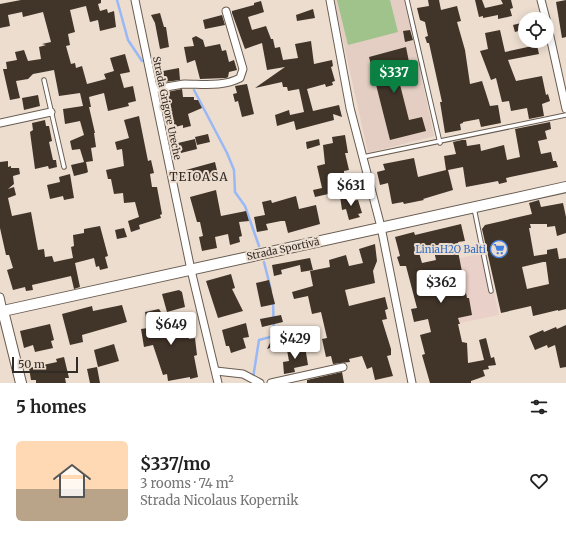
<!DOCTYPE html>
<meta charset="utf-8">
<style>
body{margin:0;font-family:Merriweather,serif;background:#f6f6f6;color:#222;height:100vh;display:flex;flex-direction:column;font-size:15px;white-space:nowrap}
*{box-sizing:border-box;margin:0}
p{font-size:13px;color:#767676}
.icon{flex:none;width:22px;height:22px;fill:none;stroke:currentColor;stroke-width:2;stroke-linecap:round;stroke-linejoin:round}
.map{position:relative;height:383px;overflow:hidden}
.details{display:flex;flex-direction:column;background:#fff;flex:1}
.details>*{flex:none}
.fabs{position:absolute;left:518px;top:12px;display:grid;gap:8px}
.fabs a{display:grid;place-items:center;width:36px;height:36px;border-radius:50%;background:#fff;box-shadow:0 2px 10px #0003;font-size:20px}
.scale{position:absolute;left:12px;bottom:10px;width:66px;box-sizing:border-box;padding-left:4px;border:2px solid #322c27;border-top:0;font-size:11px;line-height:14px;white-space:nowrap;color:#322c27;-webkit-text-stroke:3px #ecddcf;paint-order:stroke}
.price{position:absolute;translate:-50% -34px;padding:0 9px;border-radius:4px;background:#fff;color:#222;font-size:13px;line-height:26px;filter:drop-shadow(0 1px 2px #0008)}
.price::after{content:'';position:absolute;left:50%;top:24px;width:12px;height:9px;margin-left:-6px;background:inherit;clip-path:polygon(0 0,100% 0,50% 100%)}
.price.current{background:#0b8043;color:#fff}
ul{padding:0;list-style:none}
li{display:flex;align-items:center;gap:12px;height:100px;padding:0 16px}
li span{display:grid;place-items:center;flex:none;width:112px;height:80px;border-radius:6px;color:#555}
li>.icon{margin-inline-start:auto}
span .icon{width:48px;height:48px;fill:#fffc;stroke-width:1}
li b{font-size:17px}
h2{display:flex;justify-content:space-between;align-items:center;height:48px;padding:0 16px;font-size:17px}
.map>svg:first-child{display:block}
.commercial{fill:#e9d0c8}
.education{fill:#e4cec3}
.green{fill:#a0c28b}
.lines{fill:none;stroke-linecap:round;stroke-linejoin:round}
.stream{stroke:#98b8f6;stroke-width:2.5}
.building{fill:#413429;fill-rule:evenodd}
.lane-casing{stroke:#695c50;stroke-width:5.5}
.street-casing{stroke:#695c50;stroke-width:9}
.secondary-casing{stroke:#695c50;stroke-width:12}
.lane{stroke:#fff;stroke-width:3.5}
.street{stroke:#fff;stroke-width:7}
.secondary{stroke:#fff;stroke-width:10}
.labels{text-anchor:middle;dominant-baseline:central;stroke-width:4;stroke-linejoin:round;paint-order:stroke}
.street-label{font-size:10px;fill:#322c27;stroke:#ecddcf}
.shop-label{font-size:10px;fill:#366cbe;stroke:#ecddcf;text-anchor:end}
.quarter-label{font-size:12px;letter-spacing:1px;fill:#322c27;stroke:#ecddcf}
</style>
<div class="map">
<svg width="566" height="383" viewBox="0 0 566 383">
<rect width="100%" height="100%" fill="#ecddcf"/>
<polygon class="commercial" points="478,254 486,255 499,315 460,323 449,261"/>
<polygon class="education" points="334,0 405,0 434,136 368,153"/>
<polygon class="green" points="337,0 390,0 398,32 348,45"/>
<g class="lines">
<g class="stream">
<polyline points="117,0 128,40 142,61"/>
<polyline points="156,82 167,80"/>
<polyline points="194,90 227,153 234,170 235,192 245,206 259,246"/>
<polyline points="264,262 271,290"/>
<polyline points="253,378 259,340 274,336 273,301"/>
</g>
</g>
<g class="building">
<polygon points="21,0 101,0 101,3 98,4 100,11 107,9 108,13 114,11 116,27 100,31 98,20 90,22 86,6 70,10 75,32 68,34 70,45 66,46 71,64 75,63 76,68 82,66 87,84 106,79 104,74 114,71 110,58 125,54 130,72 120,74 124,88 133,86 136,101 128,103 129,106 108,111 104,93 89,97 91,107 89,107 95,133 94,133 96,147 91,148 93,161 86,162 88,172 86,173 74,176 71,165 84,162 80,149 72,150 70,141 84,135 80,121 65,124 63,109 83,106 80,93 59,96 54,70 33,74 28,79 16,81 20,98 10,100 3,69 7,69 6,62 17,60 15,52 24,50 28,61 41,59 39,47 46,45 42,44 51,42 43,12 23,17 22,12 8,15 10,26 0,28 0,4"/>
<polygon points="428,0 439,0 441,10 457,6 461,21 457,22 465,50 470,84 482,81 490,106 498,105 501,123 481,127 479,119 463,122 463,123 460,124 461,130 445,133 440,102 442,102 429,43 427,43 425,37 428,36 425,22 420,20 417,8 429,6"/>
<polygon points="475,0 482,0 485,8 503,4 501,0 511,0 513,8 510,9 512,16 498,19 498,15 483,18 483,16 479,17"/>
<polygon points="566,0 566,37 562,38 556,2"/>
<polygon points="261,1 264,12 248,17 252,30 266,26 271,39 273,39 275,48 280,47 283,60 298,58 295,44 311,41 314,64 332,60 333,66 331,67 335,81 332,82 333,85 326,87 325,84 307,89 313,111 339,105 342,117 333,114 334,120 296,130 294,121 277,126 275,115 289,110 290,115 304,112 299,89 288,91 287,87 283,87 282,82 255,88 285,67 267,70 262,43 245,49 232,13 232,11 254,5 254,3"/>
<polygon points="313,9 315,18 297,21 296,15"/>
<polygon points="160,13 164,27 166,27 169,47 160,49 155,23 151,15"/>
<polygon points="222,15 225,25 205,29 203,20"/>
<polygon points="525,22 525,29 515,32 513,25"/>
<polygon points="410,30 413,40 405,42 403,31"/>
<polygon points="500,30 505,52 537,45 539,54 508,60 516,81 542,76 546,95 548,94 550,101 542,104 544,116 529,119 527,108 511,111 509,101 502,102 496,78 491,80 480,51 488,49 485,33"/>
<polygon points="196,36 203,40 205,47 220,44 222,51 226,50 229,62 234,60 237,70 229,72 228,77 226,78 200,79 195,60 187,63 184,47 194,46 192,38"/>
<polygon points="406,47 409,62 395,65 409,120 422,117 426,131 390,140 369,57"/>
<polygon points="179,68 180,80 165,82 163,71"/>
<polygon points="247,84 254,114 242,117 238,101 235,102 233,94 237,93 235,86"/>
<polygon points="182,89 183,97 194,97 194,100 198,100 202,108 188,114 191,126 183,128 183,125 175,127 169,108 167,92"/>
<polygon points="38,95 40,106 24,110 22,98"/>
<polygon points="139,116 148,161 151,160 154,173 150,174 152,187 157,187 162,214 160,215 161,218 139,225 140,229 131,232 128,221 139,217 135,202 124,203 123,193 114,194 111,179 108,179 106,170 124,166 122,149 117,150 115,142 129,138 124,120"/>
<polygon points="45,120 46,126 49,126 52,141 49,142 53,160 56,160 57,167 49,169 48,166 35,169 30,132 33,130 32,123"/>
<polygon points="550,122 551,129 545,131 547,139 538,141 541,154 551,152 553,161 556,161 558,167 506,178 507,182 499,184 498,181 466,187 463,167 448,170 453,190 423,199 424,200 404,204 403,202 392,204 388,183 380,185 377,172 385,170 383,164 414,158 418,177 446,170 444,156 456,154 453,142 462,140 466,140 467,146 480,144 481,151 504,145 507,160 520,157 515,129"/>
<polygon points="208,134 210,142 197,145 195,137"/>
<polygon points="345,135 348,153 345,153 349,170 344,171 344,174 333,176 337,192 315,197 313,190 322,188 317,166 325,164 323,145 333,143 332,137"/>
<polygon points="195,139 197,149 181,153 178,143"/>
<polygon points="319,139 320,145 307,149 306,142"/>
<polygon points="8,161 8,167 11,166 11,168 19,168 20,174 13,176 14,184 8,189 14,187 16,195 8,198 12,216 31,212 38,250 44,249 45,257 52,256 54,262 73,258 71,247 74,246 73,235 84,233 84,229 100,226 108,256 105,257 108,268 100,270 99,266 96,267 94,258 75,263 80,287 74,289 71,276 32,285 33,290 26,291 25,287 13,290 7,270 13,268 9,255 6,255 0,228 0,162"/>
<polygon points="215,162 219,179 211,180 210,176 188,180 186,170"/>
<polygon points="70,174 74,198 64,200 63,196 50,199 47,185 60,182 59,177"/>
<polygon points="216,190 221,216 246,211 249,221 239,222 242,236 239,237 240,242 230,245 228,234 215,237 217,248 202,251 199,237 203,236 200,222 197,222 190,197"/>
<polygon points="348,195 349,201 358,200 362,213 358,214 360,217 349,220 346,209 342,210 340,196"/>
<polygon points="296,196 299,209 316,205 320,224 288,233 285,221 281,221 266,224 268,230 257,232 254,217 265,215 262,202 271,200 272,203"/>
<path d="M539,200L541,207L563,203L566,217V233L557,236L555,226L547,227V224H530L531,228H529L534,256L547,254V250L557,248L559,259L566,258V309L558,311V310L533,316L531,306L501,313L482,229L485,225L532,214L529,203ZM543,262H546L549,284L527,289L522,267Z"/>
<path d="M461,224L465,241L458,242L460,251H458L467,298H469L472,315L458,318L460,324H458L462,342L467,343L468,363L484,360L479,340L486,338L491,358L494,357L496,365L488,366L489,369L483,370L485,376L471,381V383H430L422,355L425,354L420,335L431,332L428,319L414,322L411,309L417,308L406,266H400L397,257L400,256L395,237L414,232L415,235ZM433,246L436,260L422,263L418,249Z"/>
<polygon points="124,228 127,237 117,239 115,230"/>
<polygon points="375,244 377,261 373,271 375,283 345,290 349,306 385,297 388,309 385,310 387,319 382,320 391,349 391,355 387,356 393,376 375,380 372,367 367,369 362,356 349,359 350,362 333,364 331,356 326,357 322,339 327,338 321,312 312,314 308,296 294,299 292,292 313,286 310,271 330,267 329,260 346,255 349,266 363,263 359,249"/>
<polygon points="310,258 313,270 301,272 300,265 281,270 282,274 274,276 272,265"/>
<polygon points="231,274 235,288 232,289 243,311 218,318 206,281"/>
<polygon points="269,280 275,304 261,307 256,283"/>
<polygon points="179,290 182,292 185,307 167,312 162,294"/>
<polygon points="122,305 127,322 82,335 83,342 70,345 62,314 92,306 93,311"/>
<polygon points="159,309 170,326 185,322 189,339 195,338 197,355 194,356 198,377 190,379 190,377 168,381 167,374 163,375 153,345 144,347 141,329 148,328 145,312"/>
<polygon points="281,315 283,322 262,327 260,319"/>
<polygon points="246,323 249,337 243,338 246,348 231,353 229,346 226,346 222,330"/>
<polygon points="50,324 54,340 51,341 53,348 35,352 33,345 24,348 20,331"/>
<polygon points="566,325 566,367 560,368 555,345 548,348 547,345 535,350 529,336 543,330 544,332 556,327 557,329"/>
<polygon points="274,335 286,335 286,342 267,349"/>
<polygon points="114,344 119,361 98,367 94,350"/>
<polygon points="305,346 308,365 294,368 295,372 284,374 283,362 289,361 287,350"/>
<polygon points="64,357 69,378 65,378 66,383 36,383 36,380 31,380 29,368 57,362 56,359"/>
<polygon points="97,367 100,383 90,383 87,369"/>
<polygon points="342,372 344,383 307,383 307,380"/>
</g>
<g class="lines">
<g class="lane-casing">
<g id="lane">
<polyline points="407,0 440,143"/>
<polyline points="44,80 64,167"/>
<polyline points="363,157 566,115"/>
<polyline points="474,208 491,291"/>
</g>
</g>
<g class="street-casing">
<g id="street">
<polyline points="135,0 191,270 218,383"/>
<polyline points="330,0 350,108 381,227 412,383"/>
<polyline points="541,0 546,19"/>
<polyline points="547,23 566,109"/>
<path d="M154,89C164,88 174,85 185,84C203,84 223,87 240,78L243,69L226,11"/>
<polyline points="0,123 51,112"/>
<polyline points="0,297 3,311 0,312"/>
<polyline points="216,371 243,374 260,383"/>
<polyline points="271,383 343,367"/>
</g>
</g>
<g class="secondary-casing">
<polyline id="secondary" points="21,383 3,311 566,187"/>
</g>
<use href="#lane" class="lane"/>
<use href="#street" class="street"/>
<use href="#secondary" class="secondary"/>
</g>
<defs>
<g id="supermarket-ring" transform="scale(0.9)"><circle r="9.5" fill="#ecddcf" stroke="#3f7fe0" stroke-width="1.5"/><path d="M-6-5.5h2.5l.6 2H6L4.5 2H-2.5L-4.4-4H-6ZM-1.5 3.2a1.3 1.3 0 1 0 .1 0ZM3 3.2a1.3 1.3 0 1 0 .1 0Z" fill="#3f7fe0"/></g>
</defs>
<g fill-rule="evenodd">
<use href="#supermarket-ring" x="499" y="249"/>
</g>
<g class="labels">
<g class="street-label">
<text transform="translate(167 108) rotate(78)">Strada Grigore Ureche</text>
<text transform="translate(283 249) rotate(-12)">Strada Sportivă</text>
</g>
<g class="shop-label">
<text x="486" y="249">LiniaH2O Balti</text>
</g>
<g class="quarter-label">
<text x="199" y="176">TEIOASA</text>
</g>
</g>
</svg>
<div class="fabs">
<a><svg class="icon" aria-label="locate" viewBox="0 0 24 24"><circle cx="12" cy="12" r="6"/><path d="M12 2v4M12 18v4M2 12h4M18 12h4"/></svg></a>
</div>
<div class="scale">50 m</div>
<b class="price current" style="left:394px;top:94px">$337</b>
<b class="price" style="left:351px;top:207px">$631</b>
<b class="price" style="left:441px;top:304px">$362</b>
<b class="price" style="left:171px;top:346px">$649</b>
<b class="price" style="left:295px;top:360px">$429</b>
</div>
<section class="details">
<h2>5 homes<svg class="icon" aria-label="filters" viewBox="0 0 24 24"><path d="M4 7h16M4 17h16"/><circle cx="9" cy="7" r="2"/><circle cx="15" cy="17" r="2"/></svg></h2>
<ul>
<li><span style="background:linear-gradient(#ffd9b3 60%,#b9a48a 0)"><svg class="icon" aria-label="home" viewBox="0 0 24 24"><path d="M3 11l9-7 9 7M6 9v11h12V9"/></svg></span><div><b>$337/mo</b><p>3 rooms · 74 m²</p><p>Strada Nicolaus Kopernik</p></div><svg class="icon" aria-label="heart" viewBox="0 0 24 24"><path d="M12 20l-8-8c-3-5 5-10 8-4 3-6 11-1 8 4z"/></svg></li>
</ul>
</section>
